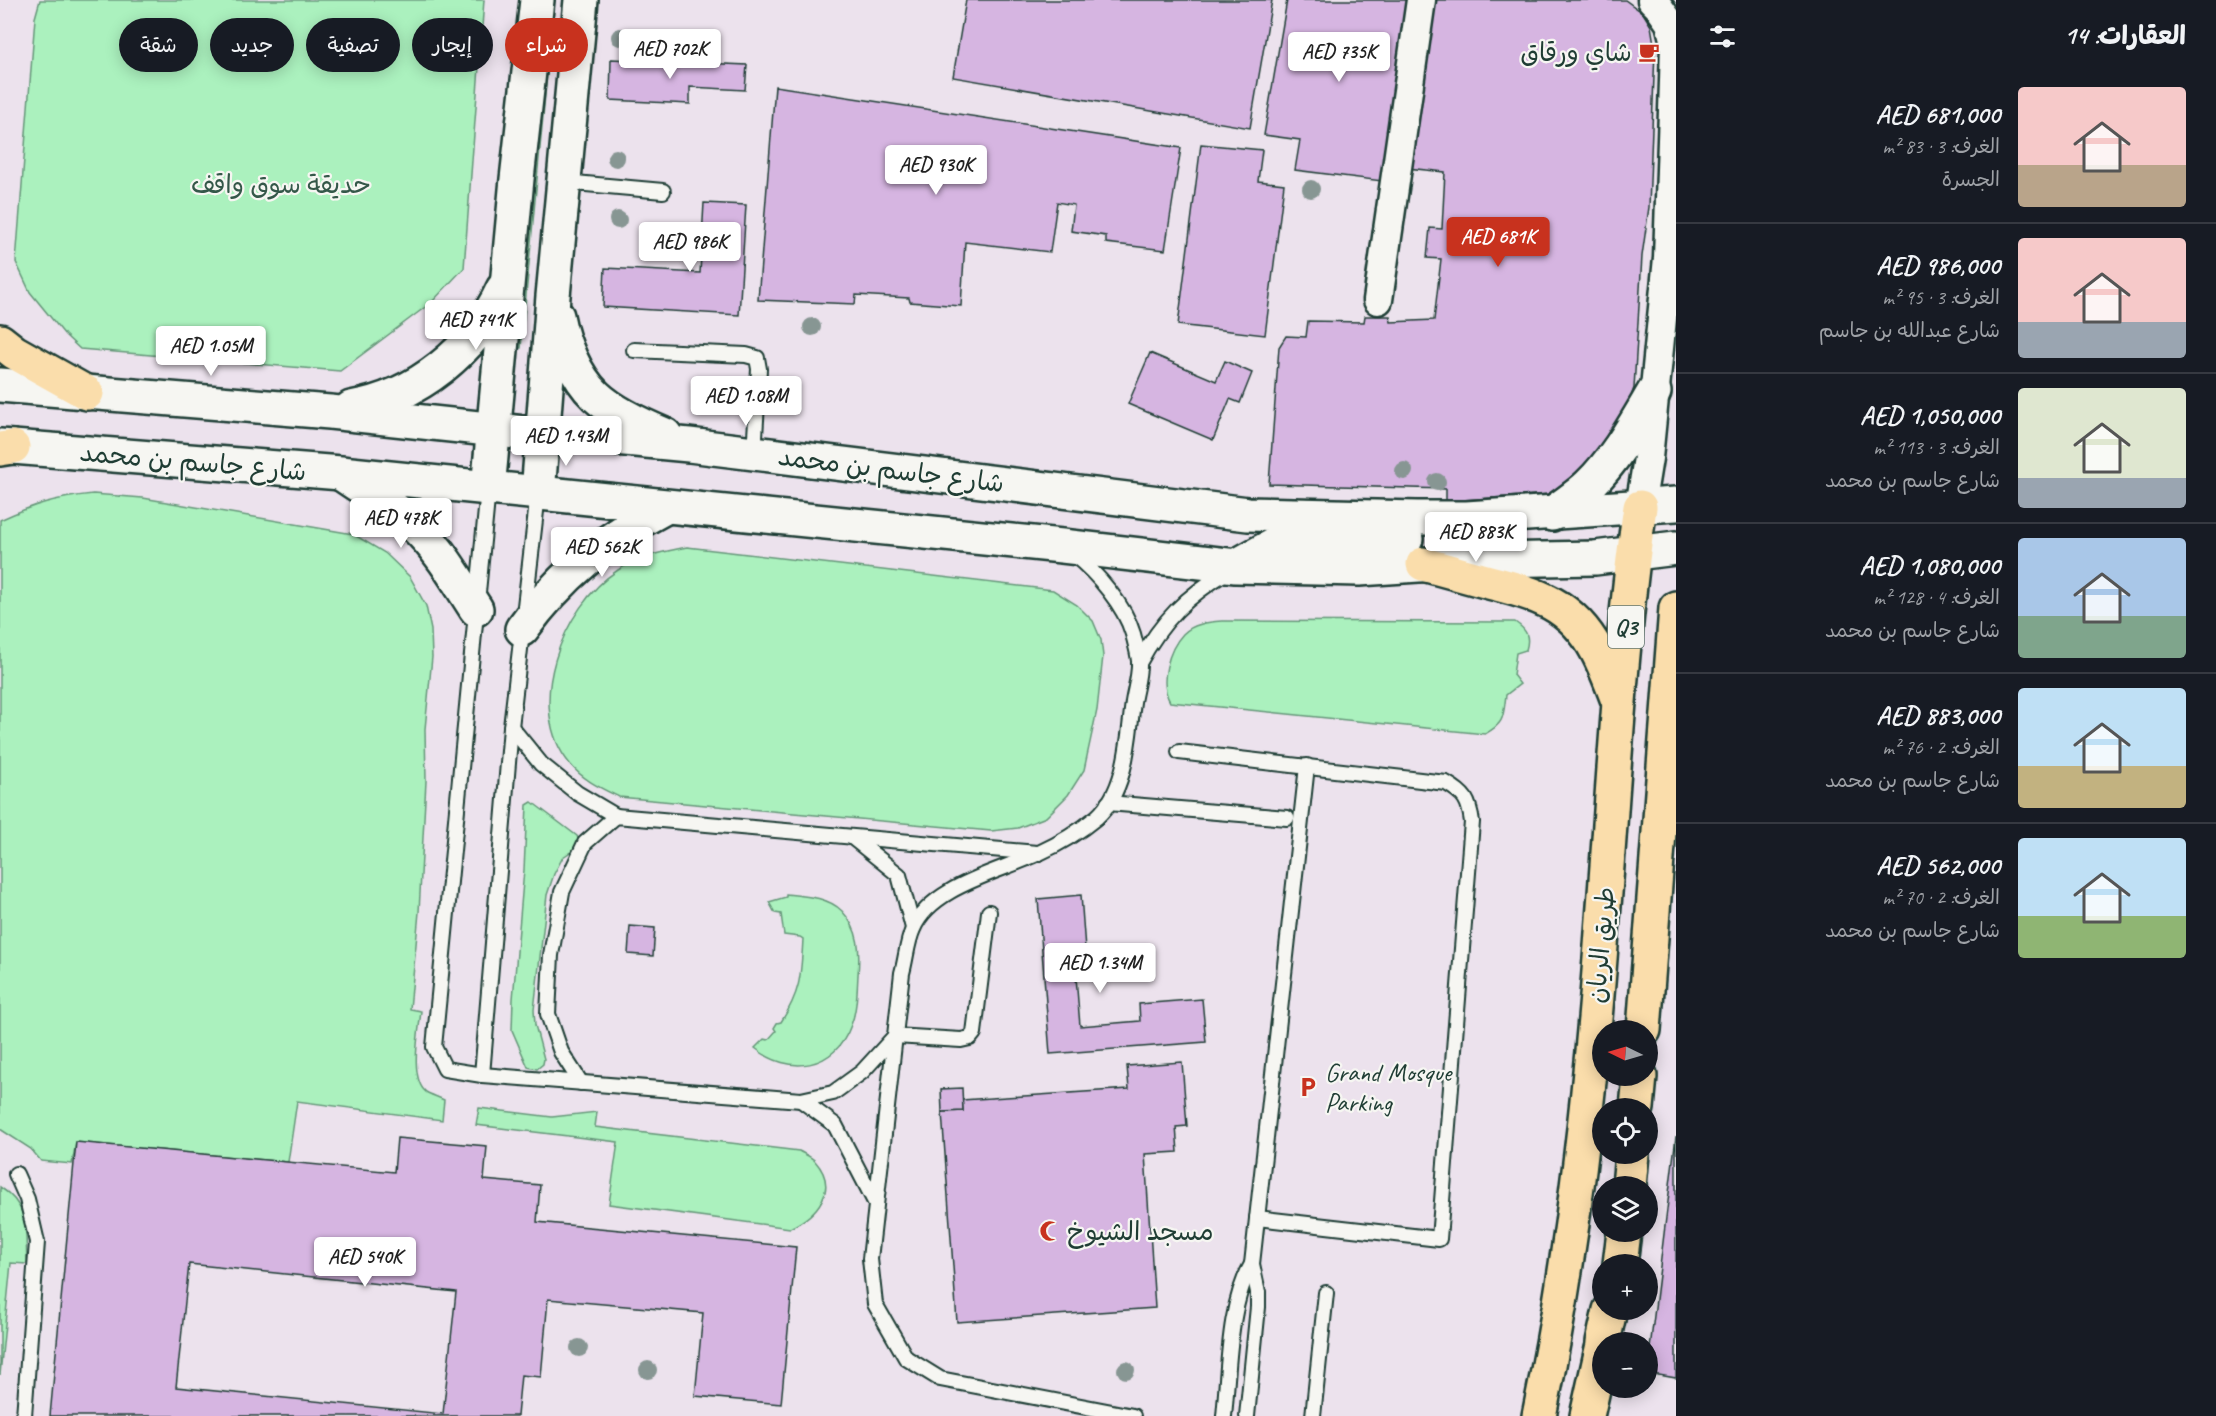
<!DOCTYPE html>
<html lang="ar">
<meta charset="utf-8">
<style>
body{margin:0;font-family:Caveat,"Playpen Sans Arabic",sans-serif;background:#242831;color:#f1f3f6;direction:rtl;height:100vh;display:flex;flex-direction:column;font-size:22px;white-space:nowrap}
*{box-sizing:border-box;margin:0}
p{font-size:20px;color:#9ea1a6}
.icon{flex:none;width:33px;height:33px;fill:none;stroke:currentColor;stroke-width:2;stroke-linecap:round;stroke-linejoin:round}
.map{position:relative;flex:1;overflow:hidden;direction:ltr}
.side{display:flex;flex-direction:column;background:#171b24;width:540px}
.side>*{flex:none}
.top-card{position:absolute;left:18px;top:18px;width:570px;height:54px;direction:rtl;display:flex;gap:12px}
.needle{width:39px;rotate:275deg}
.buttons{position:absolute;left:1592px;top:1020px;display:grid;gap:12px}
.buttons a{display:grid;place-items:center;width:66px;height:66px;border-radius:50%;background:#171b24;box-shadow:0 3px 15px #0003;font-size:30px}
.price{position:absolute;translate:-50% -51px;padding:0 14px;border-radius:6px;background:#fff;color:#222;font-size:20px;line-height:39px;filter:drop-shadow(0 2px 3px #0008)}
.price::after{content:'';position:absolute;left:50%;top:36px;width:18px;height:14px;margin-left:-9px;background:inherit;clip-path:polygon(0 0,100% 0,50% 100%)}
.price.on{background:#c8321e;color:#fff}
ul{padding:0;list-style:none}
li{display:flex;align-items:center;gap:18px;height:150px;padding:0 30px}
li+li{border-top:2px solid #363941}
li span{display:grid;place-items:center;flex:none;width:168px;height:120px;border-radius:6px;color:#555}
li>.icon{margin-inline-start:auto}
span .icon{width:72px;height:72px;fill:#fffc;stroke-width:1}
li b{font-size:26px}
h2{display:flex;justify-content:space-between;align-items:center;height:72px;padding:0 30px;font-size:26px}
.tag{padding:0 21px;border-radius:27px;background:#171b24;box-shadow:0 3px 15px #0003;font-size:21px;line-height:54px}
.tag.on{background:#c8321e;color:#fff}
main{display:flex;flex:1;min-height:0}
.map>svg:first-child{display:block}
.green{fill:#abf1be;stroke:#659779;stroke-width:1.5}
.building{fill:#d6b5e1;stroke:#1f3d34;stroke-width:1.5;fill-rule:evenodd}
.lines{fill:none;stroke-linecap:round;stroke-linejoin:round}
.lane-casing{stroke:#1f3d34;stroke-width:18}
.street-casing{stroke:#1f3d34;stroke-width:33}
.secondary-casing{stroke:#1f3d34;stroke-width:38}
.primary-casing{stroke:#1f3d34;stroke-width:38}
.highway-casing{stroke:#1f3d34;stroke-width:38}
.lane{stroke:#f6f6f2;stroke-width:14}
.street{stroke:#f6f6f2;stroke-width:28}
.secondary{stroke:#f6f6f2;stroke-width:33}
.primary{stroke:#faddab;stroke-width:33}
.highway{stroke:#faddab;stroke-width:33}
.tree{fill:#879693}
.labels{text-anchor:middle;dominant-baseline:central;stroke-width:4.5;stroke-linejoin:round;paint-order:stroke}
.shield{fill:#f6f6f2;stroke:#60746d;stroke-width:1.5}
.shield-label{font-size:24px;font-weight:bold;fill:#1f3d34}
.poi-label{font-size:26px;fill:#1f3d34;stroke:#f6f6f2;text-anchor:start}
.park-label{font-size:26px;fill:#345849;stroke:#f6f6f2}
.street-label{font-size:26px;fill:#1f3d34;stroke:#f6f6f2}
</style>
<main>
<section class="side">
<h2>العقارات: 14<svg class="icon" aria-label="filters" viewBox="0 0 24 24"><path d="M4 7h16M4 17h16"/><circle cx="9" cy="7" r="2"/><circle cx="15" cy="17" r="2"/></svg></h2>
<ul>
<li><span style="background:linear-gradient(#f6c9c9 65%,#b9a48a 0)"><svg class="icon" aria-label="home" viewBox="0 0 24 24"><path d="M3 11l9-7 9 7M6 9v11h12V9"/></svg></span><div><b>AED 681,000</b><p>الغرف: 3 · 83 m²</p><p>الجسرة</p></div></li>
<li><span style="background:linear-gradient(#f6c9c9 70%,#9aa5b1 0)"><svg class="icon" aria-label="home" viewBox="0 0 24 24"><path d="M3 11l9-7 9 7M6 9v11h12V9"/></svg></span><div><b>AED 986,000</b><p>الغرف: 3 · 95 m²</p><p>شارع عبدالله بن جاسم</p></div></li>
<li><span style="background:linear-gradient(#dfe7d0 75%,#9aa5b1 0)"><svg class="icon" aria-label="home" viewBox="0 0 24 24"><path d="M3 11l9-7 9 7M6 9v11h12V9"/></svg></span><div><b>AED 1,050,000</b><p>الغرف: 3 · 113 m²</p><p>شارع جاسم بن محمد</p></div></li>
<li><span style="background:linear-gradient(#a9c7e8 65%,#7fa58c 0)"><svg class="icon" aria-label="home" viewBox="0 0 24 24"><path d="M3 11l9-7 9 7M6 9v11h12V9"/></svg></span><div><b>AED 1,080,000</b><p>الغرف: 4 · 128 m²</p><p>شارع جاسم بن محمد</p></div></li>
<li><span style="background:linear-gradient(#bfe0f5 65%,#c2b280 0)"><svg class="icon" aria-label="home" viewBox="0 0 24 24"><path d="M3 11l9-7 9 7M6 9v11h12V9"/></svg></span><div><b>AED 883,000</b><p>الغرف: 2 · 76 m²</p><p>شارع جاسم بن محمد</p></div></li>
<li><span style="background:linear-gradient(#bfe0f5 65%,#8fb573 0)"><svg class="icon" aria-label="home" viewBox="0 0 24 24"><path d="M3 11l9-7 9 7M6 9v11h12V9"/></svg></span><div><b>AED 562,000</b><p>الغرف: 2 · 70 m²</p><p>شارع جاسم بن محمد</p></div></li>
</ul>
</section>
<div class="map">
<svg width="1676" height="1416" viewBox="0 0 1676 1416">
<rect width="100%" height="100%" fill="#ece2ed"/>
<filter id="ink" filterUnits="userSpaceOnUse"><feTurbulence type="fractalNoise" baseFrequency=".0167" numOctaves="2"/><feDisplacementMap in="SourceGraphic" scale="12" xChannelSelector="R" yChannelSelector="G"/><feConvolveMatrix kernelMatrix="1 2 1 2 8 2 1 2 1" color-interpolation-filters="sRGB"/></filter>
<g filter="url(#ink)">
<g class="green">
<polygon points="40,0 484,0 464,268 432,302 340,371 80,349 65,335 30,292 16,262 35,18"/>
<polygon points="546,0 554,0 521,348 512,347"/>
<path d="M93,494L143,498L353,534L385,553L410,577L426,606L431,630L432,657L425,729L426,781L419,912L410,1009L421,1011C419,1031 409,1078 426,1092C431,1095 438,1097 444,1100L442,1120L297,1101L288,1162L76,1142L72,1164L41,1161L31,1149L0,1129V520C35,504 54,498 93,494Z"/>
<path d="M687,547L1053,590L1077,605L1093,621L1101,640L1103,656L1097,710L1084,770L1068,795L1046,817L1018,828L991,831L619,797C601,788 583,780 570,764C523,708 562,606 618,570C639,556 663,552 687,547Z"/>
<path d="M1223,621L1515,622C1527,630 1530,637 1526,650L1516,653L1513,675L1520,684L1506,695C1503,717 1505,723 1485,734L1170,702C1159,683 1168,650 1183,634C1193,623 1210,622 1223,621Z"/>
<polygon points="532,802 577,836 579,841 575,849 563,857 554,874 547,895 534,1010 535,1025 544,1059 543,1064 537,1069 528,1067 512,1030 513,999 524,870 527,805"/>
<path d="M786,894C806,896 828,897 842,911C860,930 860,952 858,975C857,992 857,1010 851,1025C835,1070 789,1076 755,1048L764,1039L768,1040L776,1031L774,1028L777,1023L781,1022C801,991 801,975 803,939L800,937L784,935L781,914L775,913L769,902L786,897Z"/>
<path d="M479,1108L552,1117L597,1112L595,1127L799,1151C804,1154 812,1157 815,1161C840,1189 817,1215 790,1228L609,1204L618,1142L476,1125Z"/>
<path d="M0,1187C31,1207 25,1231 27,1264L11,1263L0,1375Z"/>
</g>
<g class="building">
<polygon points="966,0 1272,0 1250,128 953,77"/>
<polygon points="1287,0 1413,0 1382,181 1295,170 1300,140 1264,135"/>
<polygon points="1432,0 1625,0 1643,13 1651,26 1655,50 1649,207 1642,256 1634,388 1619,431 1577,482 1551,494 1446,501 1446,489 1269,484 1279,347 1286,336 1306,337 1308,321 1364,322 1365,316 1390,316 1391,322 1434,320 1441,259 1427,258 1430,228 1442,229 1445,172 1407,168"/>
<polygon points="611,59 747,65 745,90 690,87 690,104 610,100"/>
<polygon points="775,86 1181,148 1165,250 1106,243 1106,236 1071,231 1074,205 1057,202 1050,252 965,242 961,306 910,302 909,298 856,295 855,304 758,300"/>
<polygon points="1201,144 1262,150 1258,181 1284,184 1265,335 1178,325"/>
<polygon points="704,203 746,205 739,315 603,307 605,268 700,273"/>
<polygon points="1150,353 1216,381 1225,361 1252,373 1240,403 1230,399 1213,440 1128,404"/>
<polygon points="1081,895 1087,976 1076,977 1080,1026 1140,1021 1139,1004 1202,999 1206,1042 1050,1054 1038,899"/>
<polygon points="630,926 655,928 653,956 628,954"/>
<polygon points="1182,1062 1187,1126 1176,1127 1178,1152 1145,1154 1155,1308 957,1322 942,1112 963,1111 962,1100 1129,1089 1127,1066"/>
<polygon points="962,1088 963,1111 942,1112 941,1089"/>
<polygon points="1676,1136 1676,1378 1647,1373"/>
<path d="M397,1138L487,1146L484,1180L540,1185L537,1222L796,1247L781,1404L695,1396L703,1313L548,1299L541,1377L521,1375L517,1416H50L76,1142L394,1172ZM189,1264L456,1292L443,1414L176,1387Z"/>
</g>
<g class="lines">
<g class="lane-casing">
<g id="lane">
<polyline points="564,182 663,191"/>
<polyline points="634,350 746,355 757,358 759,369 754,454"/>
<polyline points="488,489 434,1047 445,1069 482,1075 801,1100 833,1093 862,1072 895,1036 961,1040 970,1038 974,1033 989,912"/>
<path d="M1074,555C1097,573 1125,606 1133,634C1135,642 1138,652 1139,661C1140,674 1135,689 1133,702C1128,739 1127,790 1097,817C1080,831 1059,844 1039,853C1000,872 931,886 913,929C907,942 906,959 902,973L870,1259L875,1304L906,1358L940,1379L1133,1416"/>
<path d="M1139,663C1162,620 1187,596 1228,571"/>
<polyline points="511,727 541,764 577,793 616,816"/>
<path d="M1179,752L1446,783C1465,794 1469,800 1472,822L1439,1239L1257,1218"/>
<polyline points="1108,803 1287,818"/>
<polyline points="853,838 899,875 913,928"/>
<polyline points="482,1075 511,727 538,494"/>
<polyline points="581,1083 561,1052 548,1014 551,955 562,892 585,843 616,816 1037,853"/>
<polyline points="801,1100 835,1125 875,1202"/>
<polyline points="16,1174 27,1199 37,1242 24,1416"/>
<path d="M1224,1416C1229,1368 1228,1305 1252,1264"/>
<polyline points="1247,1416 1258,1307 1258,1292 1252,1264 1307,766"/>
<polyline points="1313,1416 1326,1293"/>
</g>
</g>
<g class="street-casing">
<g id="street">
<polyline points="1378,300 1421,0"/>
<polyline points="1640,507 1648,458 1668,258 1674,81 1675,43 1670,23 1658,6 1652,0"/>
</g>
</g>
<g class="secondary-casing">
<g id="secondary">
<path d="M557,316C562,342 575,376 596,396C613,412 643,426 665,435"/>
<polyline points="0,385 330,412 543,435 583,435 689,445 1248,514 1417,518 1467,518 1676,504"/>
<path d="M351,408C417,397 475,350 503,289"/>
<polyline points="0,446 341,473 1062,546 1236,566 1359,569 1493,560 1595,558 1676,548"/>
<path d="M343,475C369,493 400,510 422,533C443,555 459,583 476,609"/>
<polyline points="488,489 517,179 537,0"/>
<polyline points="538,494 553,296 581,0"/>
<path d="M1552,514C1564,504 1578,496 1589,485C1616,459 1635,424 1654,392"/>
<polyline points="1238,565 1272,546 1291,542 1406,539"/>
<path d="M522,629C560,576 607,537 665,507"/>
</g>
</g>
<g class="primary-casing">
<g id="primary">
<path d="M1423,564C1445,570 1467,576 1489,582C1537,594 1572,604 1597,651C1605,666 1611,682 1617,698"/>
<polyline points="1644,1030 1676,608"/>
<polyline points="1637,1108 1640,1076"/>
<polyline points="1629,1186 1632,1154"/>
<polyline points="1620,1264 1624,1232"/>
<polyline points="1603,1342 1610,1310"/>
<path d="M1539,1416C1573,1252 1591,1086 1603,919C1614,782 1620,644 1640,507"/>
<polyline points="1587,1416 1602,1349"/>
</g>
</g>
<g class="highway-casing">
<g id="highway">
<polyline points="0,341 14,352 87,393"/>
<polyline points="0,449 13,447"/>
</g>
</g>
<use href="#lane" class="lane"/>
<use href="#street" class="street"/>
<use href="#secondary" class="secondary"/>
<use href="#primary" class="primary"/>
<use href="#highway" class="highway"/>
</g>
<g class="tree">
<circle cx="620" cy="37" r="9"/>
<circle cx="680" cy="48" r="9"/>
<circle cx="616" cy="158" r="9"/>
<circle cx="1311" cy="189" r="9"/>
<circle cx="618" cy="220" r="9"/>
<circle cx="812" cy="327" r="9"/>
<circle cx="1404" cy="471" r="9"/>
<circle cx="1437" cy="482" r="9"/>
<circle cx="579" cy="1348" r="9"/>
<circle cx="648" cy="1370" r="9"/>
<circle cx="1126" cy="1370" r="9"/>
</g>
</g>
<defs>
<g id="cafe-bare" transform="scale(1.62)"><path d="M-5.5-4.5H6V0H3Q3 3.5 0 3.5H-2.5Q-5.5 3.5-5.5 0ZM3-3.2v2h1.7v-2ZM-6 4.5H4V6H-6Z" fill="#c8321e" stroke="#f6f6f2" stroke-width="2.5" paint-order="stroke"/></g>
<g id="parking-bare" transform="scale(1.62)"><path d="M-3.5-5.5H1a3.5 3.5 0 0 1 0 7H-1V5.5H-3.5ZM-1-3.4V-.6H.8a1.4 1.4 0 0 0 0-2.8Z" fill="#c8321e" stroke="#f6f6f2" stroke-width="2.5" paint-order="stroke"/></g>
<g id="mosque-bare" transform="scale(1.62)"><path d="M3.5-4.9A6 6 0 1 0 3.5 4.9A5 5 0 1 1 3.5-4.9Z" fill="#c8321e" stroke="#f6f6f2" stroke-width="2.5" paint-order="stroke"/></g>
</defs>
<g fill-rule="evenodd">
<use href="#cafe-bare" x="1649" y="52"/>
<use href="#parking-bare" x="1308" y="1087"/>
<use href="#mosque-bare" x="1050" y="1231"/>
</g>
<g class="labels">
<rect class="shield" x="1608" y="606" width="36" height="42" rx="4.5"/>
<g class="shield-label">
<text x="1626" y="627">Q3</text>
</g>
<g class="poi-label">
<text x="1632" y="52" text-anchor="end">شاي ورقاق</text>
<text x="1325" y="1072">Grand Mosque<tspan x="1325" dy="30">Parking</tspan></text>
<text x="1067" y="1231">مسجد الشيوخ</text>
</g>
<g class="park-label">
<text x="281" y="184">حديقة سوق واقف</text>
</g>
<g class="street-label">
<text transform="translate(193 462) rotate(5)">شارع جاسم بن محمد</text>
<text transform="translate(891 470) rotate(7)">شارع جاسم بن محمد</text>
<text transform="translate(1601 945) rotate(-85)">طريق الريان</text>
</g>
</g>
</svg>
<div class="buttons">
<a><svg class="needle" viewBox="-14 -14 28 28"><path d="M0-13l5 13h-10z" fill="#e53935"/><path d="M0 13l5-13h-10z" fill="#9ea1a6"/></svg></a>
<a><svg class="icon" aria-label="locate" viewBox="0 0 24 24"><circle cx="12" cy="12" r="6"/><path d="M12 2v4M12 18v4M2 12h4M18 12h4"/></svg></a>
<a><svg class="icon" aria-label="layers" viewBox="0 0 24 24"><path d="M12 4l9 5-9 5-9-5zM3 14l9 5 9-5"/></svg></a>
<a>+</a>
<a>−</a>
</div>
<b class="price" style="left:670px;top:80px">AED 702K</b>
<b class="price" style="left:1339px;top:83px">AED 735K</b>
<b class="price" style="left:936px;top:196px">AED 930K</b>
<b class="price on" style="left:1498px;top:268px">AED 681K</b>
<b class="price" style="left:690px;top:273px">AED 986K</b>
<b class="price" style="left:476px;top:351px">AED 741K</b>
<b class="price" style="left:211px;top:377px">AED 1.05M</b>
<b class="price" style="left:746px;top:427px">AED 1.08M</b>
<b class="price" style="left:566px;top:467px">AED 1.43M</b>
<b class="price" style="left:401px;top:549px">AED 478K</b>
<b class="price" style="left:1476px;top:563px">AED 883K</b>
<b class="price" style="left:602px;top:578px">AED 562K</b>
<b class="price" style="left:1100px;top:994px">AED 1.34M</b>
<b class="price" style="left:365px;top:1288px">AED 540K</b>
<div class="top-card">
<a class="tag on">شراء</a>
<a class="tag">إيجار</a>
<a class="tag">تصفية</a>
<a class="tag">جديد</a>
<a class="tag">شقة</a>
</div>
</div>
</main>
